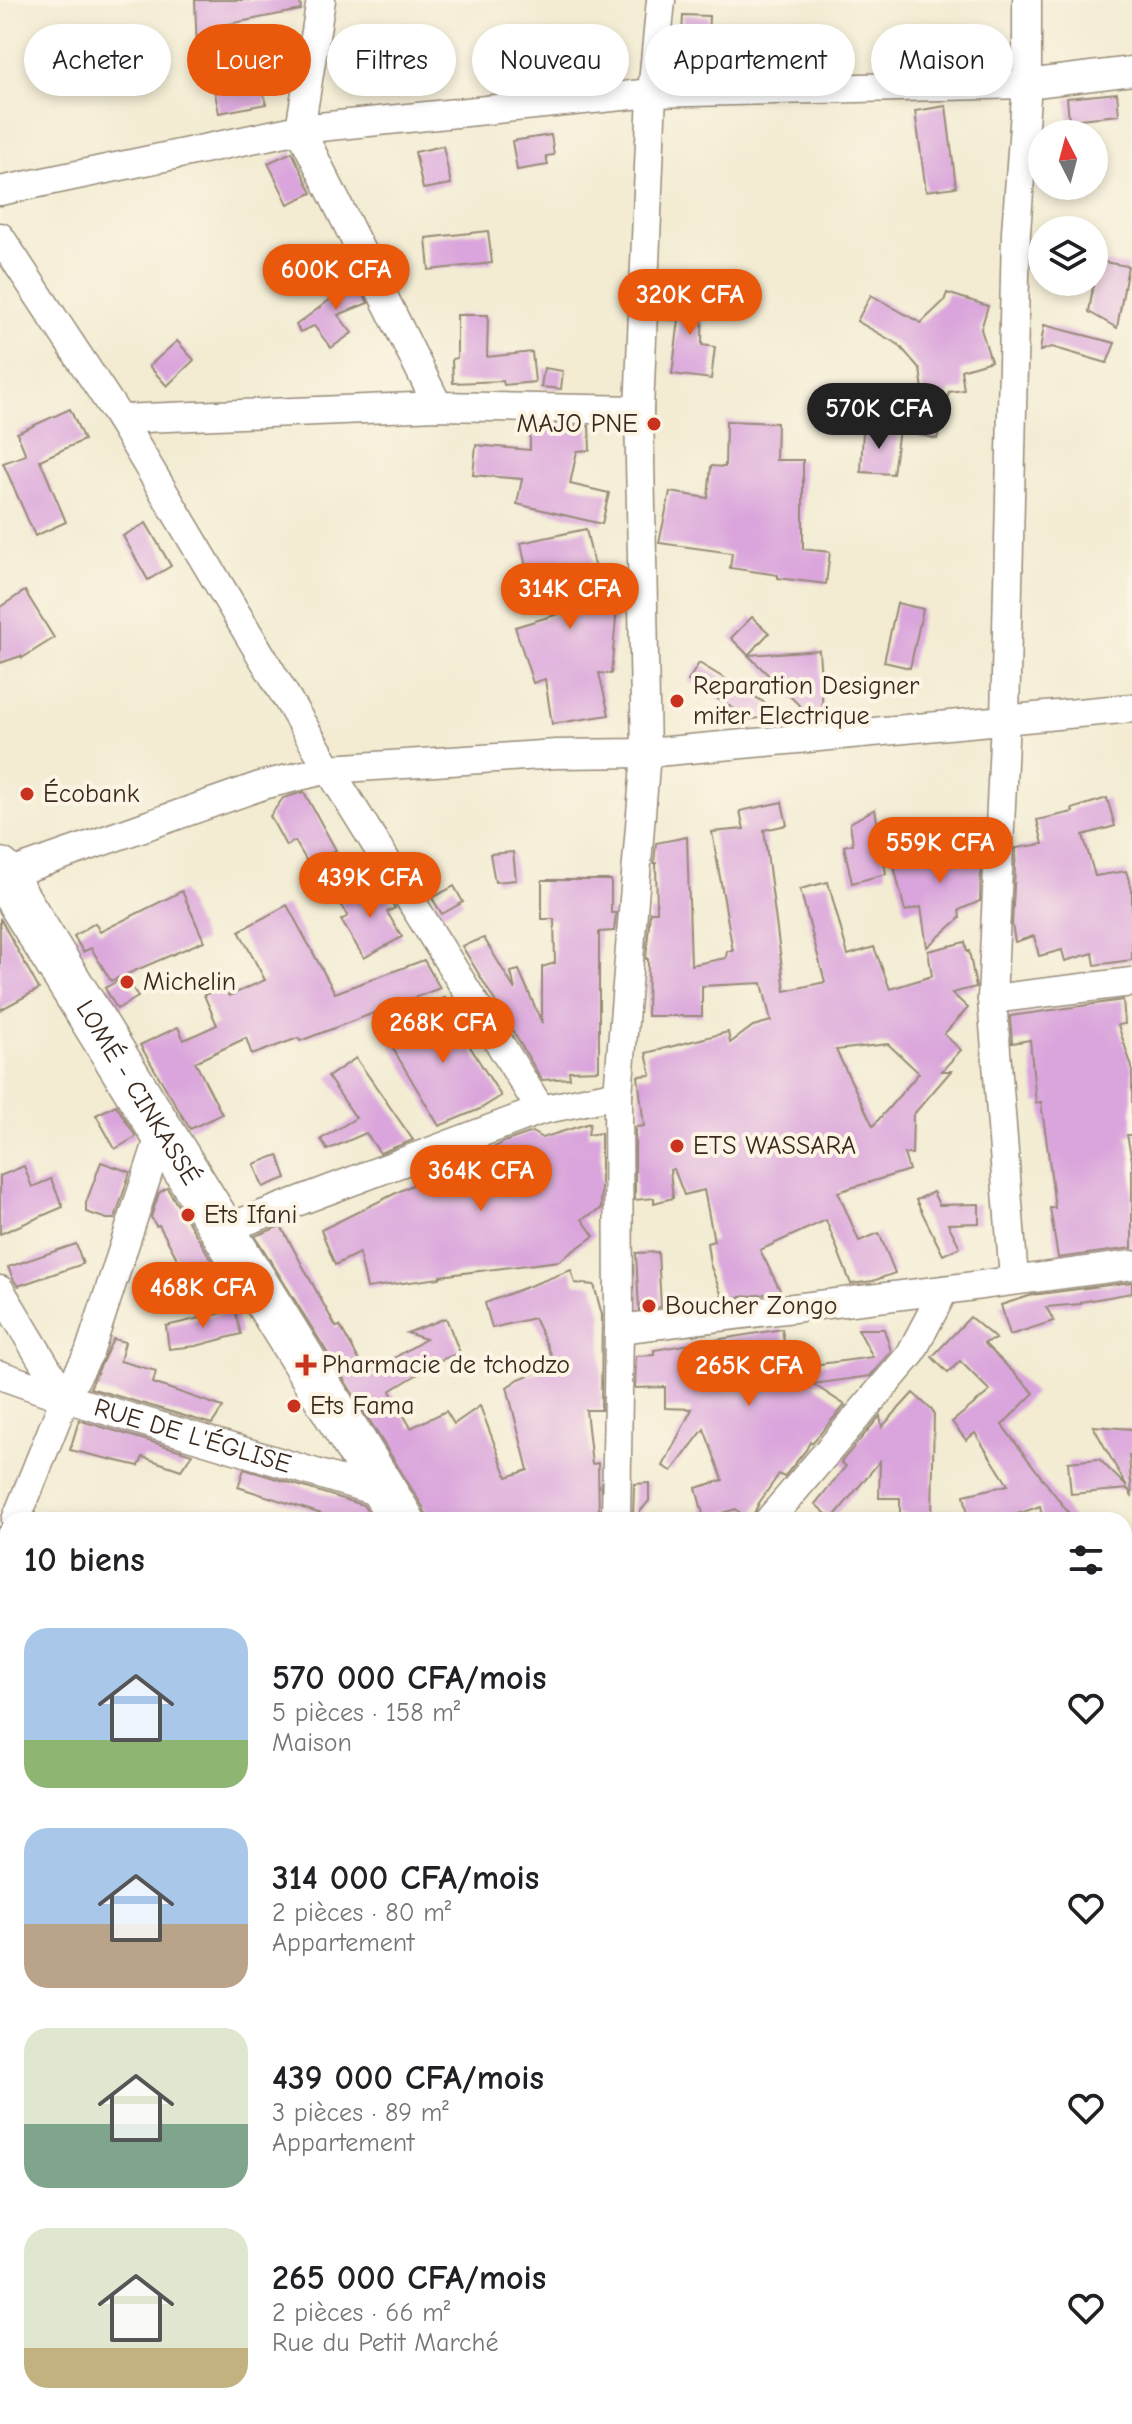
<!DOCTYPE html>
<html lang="fr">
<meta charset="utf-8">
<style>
body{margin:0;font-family:"Comic Neue",sans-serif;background:#f6f6f6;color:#202124;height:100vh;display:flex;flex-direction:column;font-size:30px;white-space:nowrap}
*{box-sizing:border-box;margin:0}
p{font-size:26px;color:#757577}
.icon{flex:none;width:44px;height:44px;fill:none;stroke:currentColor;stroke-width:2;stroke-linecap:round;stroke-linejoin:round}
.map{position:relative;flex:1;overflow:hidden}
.panel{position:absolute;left:0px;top:1512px;width:1132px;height:912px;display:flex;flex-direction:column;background:#fff;border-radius:24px 24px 0 0;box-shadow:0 4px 12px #0003}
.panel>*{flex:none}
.hud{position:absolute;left:24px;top:24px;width:1084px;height:72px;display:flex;gap:16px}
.needle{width:52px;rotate:354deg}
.controls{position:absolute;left:1028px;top:120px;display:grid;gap:16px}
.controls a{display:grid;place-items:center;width:80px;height:80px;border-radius:50%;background:#fff;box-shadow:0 4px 12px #0003;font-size:40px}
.price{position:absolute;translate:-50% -68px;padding:0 18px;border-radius:28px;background:#ea580c;color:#fff;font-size:26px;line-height:52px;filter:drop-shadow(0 2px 4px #0008)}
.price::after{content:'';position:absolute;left:50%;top:48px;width:24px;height:18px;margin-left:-12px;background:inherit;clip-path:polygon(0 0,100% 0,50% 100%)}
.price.on{background:#222;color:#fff}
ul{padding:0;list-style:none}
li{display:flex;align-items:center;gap:24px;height:200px;padding:0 24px}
li span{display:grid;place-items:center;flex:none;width:224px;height:160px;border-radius:24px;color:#555}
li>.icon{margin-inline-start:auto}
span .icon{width:96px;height:96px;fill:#fffc;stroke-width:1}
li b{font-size:34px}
h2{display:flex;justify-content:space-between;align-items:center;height:96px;padding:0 24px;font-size:34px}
.tag{padding:0 28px;border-radius:36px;background:#fff;box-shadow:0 4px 12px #0003;font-size:28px;line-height:72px}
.tag.on{background:#ea580c;color:#fff}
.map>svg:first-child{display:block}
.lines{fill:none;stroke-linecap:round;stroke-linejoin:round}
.stream{stroke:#4ebcc6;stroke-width:7}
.building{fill:#daa5dc;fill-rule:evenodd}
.street-casing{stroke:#978b78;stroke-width:31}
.secondary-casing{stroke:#978b78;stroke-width:41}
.primary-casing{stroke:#978b78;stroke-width:45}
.highway-casing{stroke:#978b78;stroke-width:47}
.street{stroke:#fff;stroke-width:28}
.secondary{stroke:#fff;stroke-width:38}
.primary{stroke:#fff;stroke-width:42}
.highway{stroke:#fff;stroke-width:44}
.poi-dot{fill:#c8321e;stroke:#fcf5e5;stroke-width:3}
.labels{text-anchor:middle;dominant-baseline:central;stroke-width:8;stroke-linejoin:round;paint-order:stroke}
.poi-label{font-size:26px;fill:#3b2a1e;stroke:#fcf5e5;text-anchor:start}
.street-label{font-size:26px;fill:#3b2a1e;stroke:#fcf5e5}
</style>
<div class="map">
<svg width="1132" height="2424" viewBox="0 0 1132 2424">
<rect width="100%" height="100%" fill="#fcf5e5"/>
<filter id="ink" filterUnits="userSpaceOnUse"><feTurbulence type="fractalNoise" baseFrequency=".0125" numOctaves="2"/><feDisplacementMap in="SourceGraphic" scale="16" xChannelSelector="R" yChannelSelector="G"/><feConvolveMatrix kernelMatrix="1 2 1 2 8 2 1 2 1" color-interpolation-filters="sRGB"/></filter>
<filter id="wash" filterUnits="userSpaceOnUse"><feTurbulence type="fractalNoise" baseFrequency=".006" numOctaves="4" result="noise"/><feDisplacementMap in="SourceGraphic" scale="32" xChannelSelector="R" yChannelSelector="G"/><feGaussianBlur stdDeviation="1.8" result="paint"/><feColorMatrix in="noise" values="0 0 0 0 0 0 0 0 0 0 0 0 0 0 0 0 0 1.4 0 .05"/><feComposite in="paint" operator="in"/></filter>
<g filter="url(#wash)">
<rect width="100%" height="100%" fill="#f3ecd3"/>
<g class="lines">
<g class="stream">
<polyline points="0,2355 8,2362"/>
<polyline points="64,2416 74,2424"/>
</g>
</g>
<g id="blocks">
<g class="building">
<polygon points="195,0 300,0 301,10 218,26 219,76 259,69 266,104 219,113 212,79 198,75"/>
<polygon points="683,15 709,16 707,57 681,55"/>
<polygon points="1117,93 1119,115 1069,120 1067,98"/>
<polygon points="946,106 956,187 926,191 915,111"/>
<polygon points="551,135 554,155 546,156 548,165 517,170 512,141"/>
<polygon points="443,146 451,184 423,189 415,152"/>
<polygon points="292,152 312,193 288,204 268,163"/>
<polygon points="488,231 492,263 429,270 426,238"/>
<polygon points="1097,261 1128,266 1117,328 1089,312"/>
<polygon points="353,273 368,303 338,315 352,333 331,348 314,326 300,332 296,325 343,290 338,279"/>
<polygon points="947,293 988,306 981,329 991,361 961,370 964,390 949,392 937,439 899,429 908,398 924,396 920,369 899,345 857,321 871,295 921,323 944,301"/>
<polygon points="668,294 703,295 702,345 715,347 711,379 672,374 679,320 667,320"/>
<polygon points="457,315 488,315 487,357 532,352 535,382 504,385 503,381 453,383 452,359 457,358"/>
<polygon points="1044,325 1115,343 1107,363 1052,347 1040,351"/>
<polygon points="177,341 194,360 167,386 149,366"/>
<polygon points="544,368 563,371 561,389 541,387"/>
<polygon points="70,409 84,440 40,460 66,522 35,536 3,463 26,455 17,433"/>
<polygon points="726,421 777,423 776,460 803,460 803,549 830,552 826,584 778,578 778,575 730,568 732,553 659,543 670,492 708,498 711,466 725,467"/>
<polygon points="530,425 589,426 590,450 577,451 570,484 609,493 602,524 517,504 522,479 473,475 476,445 530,450"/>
<polygon points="899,429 893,474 861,472 863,430"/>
<polygon points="146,523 171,566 148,580 123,536"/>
<polygon points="586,529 604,611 617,607 611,674 599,673 609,715 552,724 545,679 533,683 515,627 575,609 567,570 528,578 521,543"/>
<polygon points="25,591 54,638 22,658 21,656 0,663 0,607"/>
<polygon points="897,603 923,609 910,668 884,662"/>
<polygon points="752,617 769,633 748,655 731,638"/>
<polygon points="819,650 823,711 807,713 748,655"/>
<polygon points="699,663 785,715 744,720 743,714 688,681"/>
<polygon points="304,792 336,850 309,865 295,841 286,846 270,816 283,798"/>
<polygon points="1107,798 1115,826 1083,835 1095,876 1126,871 1132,890 1132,960 1095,965 1093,953 1065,961 1062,950 1039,956 1034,936 1015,942 1012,924 1016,848 1043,844 1037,820 1073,812 1072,809"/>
<path d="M782,802L787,825L764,830L785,991L825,982L800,889L828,882L848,955L874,947L890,989L932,976L928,951L965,942L967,952L969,951L976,987L952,993L968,1008L944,1034L961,1050L942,1071H951L913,1115L912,1154H904L909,1170L838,1192L859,1241L879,1233L895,1273L873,1281L851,1284L826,1220L760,1250L780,1290L776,1293L723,1299L710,1264L707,1243L714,1241L704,1190L684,1195L674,1169L670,1170L673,1198L654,1203V1198L635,1200V1127L644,1126L638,1076L651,1075L646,1053L728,1032L730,1043L753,1026L771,1021L770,1017L762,983L702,986V1016H647L648,959H646L650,912H657L656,863H654L656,843L687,837L691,965L726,958L727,951H733L712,832L744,829L740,811ZM888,1044L919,1073L873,1126L836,1050Z"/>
<polygon points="875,809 886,874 852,883 844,846 853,844 850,823"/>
<polygon points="982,841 980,901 959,910 960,918 927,947 921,907 905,911 892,858 949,850 948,848"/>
<polygon points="513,852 516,880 495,882 490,854"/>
<polygon points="542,880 611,880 611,913 616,913 614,931 599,932 599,1070 569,1071 570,1078 542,1080 462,946 484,938 515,990 511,972 519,970 542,1023 542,967 555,963 554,919 542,919"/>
<polygon points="379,882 395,908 387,912 402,937 364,958 341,920 348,916 340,903 370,884 371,886"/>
<polygon points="454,886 463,902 442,914 432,898"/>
<polygon points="182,891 204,941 111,981 91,948 83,952 74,936 95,923 100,932"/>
<polygon points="287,905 335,993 424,960 440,988 300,1041 298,1038 252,1055 246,1038 195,1062 222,1114 190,1129 140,1045 178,1027 184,1040 217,1025 204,995 224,986 229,996 265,980 239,931"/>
<polygon points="0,918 39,989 0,1010"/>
<polygon points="126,976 138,997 117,1009 105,988"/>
<polygon points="445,997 455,1023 501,1096 480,1109 439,1126 386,1037"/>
<polygon points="1123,1000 1125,1024 1118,1025 1132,1067 1132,1135 1127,1135 1132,1160 1132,1248 1058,1258 1050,1208 1055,1208 1049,1159 1041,1102 1036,1103 1030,1040 1012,1043 1010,1016"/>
<polygon points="356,1058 413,1140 380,1153 366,1133 327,1150 321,1139 356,1118 328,1077"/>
<polygon points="116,1105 136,1137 115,1149 96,1115"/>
<polygon points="590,1123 588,1135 601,1133 601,1209 582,1219 594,1236 559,1261 440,1276 440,1278 367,1288 359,1253 335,1265 321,1230 471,1156 472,1159 504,1142 532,1132 542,1138"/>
<polygon points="278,1155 286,1178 263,1187 254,1164"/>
<polygon points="101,1162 130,1172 115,1219 107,1219 86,1212 86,1203"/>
<polygon points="24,1166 32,1187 51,1179 63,1207 0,1234 0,1176"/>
<polygon points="167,1188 221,1275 198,1288 182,1260 179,1262 159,1225 156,1226 151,1217 159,1193"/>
<polygon points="933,1192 939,1205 979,1204 979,1223 948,1224 960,1247 943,1255 916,1200"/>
<polygon points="281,1226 336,1327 340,1326 367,1374 426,1339 407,1333 446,1318 460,1353 415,1369 418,1374 390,1391 411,1428 446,1411 454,1424 480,1406 507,1477 528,1470 507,1387 519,1379 556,1364 534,1318 492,1328 485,1303 571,1270 575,1283 594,1285 602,1315 601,1410 586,1410 592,1464 598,1463 599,1520 428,1520 423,1507 255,1236"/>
<polygon points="76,1244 83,1264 18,1286 13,1279 8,1267"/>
<polygon points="658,1252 661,1307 639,1310 636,1253"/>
<polygon points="1132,1282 1132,1293 1080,1302 1080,1304 1046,1307 1054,1321 1010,1335 1001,1305 1032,1295"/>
<polygon points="235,1310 241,1334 196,1346 169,1349 166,1326"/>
<polygon points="970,1317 996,1339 984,1343 1034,1393 1002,1425 1074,1520 1043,1520 1040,1506 1001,1520 969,1520 964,1495 1008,1485 975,1433 966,1440 952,1422 990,1391 960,1361 948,1373 932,1357"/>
<polygon points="782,1329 786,1355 767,1371 873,1357 858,1329 884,1329 891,1351 870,1376 813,1384 845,1405 812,1443 810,1442 806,1450 784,1477 779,1474 759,1503 751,1520 747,1520 736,1509 704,1518 696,1488 723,1480 704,1429 672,1471 663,1466 692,1409 665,1408 665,1387 635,1388 636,1356 654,1355 654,1350"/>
<polygon points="113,1339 125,1342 120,1361 156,1371 153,1383 223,1407 212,1424 90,1388"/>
<polygon points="913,1393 934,1412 932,1515 900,1514 900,1498 879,1498 880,1461 832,1519 815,1504 846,1466 841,1462 880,1416 882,1427"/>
<polygon points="79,1420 82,1421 192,1454 181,1470 143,1457 139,1466 70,1450"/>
<polygon points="1093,1426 1132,1429 1132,1455 1129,1455 1132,1497 1128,1489 1071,1494 1068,1462 1099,1459 1127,1487"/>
<polygon points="244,1469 363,1505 373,1520 340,1520 238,1487"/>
<polygon points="649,1483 649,1501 633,1520 634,1484"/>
</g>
</g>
</g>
<g filter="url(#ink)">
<use href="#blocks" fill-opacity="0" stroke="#978b78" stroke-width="2"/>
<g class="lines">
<g class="street-casing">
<g id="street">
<polyline points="321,0 300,129 438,406"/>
<polyline points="0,191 300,129 652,93 1027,84 1132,71"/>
<polyline points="0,237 120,419 329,769 541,1110"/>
<polyline points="120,419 438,406 639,410"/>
<polyline points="0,877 263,785 329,769 556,754 646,753 1132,708"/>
<polyline points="992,999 1132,982"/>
<polyline points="222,1230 541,1110 618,1094"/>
<polyline points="1014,1279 992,999 1005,719 1016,232 1027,84 1027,0"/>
<polyline points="0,1290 65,1398"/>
<polyline points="619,1329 944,1290 1132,1265"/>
<path id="s1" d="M0,1375L65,1398L386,1494"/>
<polyline points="16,1520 65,1398 89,1353 162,1130"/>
<polyline points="616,1520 619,1329 618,1094 646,753 639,410 652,93 661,0"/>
<polyline points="769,1520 910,1355 944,1290"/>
<polyline points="0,1561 8,1539"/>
<polyline points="1124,1685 1132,1668"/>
<polyline points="1124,2049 1132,2061"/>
<polyline points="1124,2263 1132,2257"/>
<polyline points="1124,2378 1132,2380"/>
<polyline points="0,2403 8,2401"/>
<polyline points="908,2424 920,2416"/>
</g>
</g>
<g class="secondary-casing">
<polyline id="secondary" points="1124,1729 1132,1729"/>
</g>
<g class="primary-casing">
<polyline id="primary" points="0,2130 8,2135"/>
</g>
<g class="highway-casing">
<g id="highway">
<path id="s2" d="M0,870L402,1520"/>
<polyline points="479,2416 480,2424"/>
</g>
</g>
<use href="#street" class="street"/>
<use href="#secondary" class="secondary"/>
<use href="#primary" class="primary"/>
<use href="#highway" class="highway"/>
</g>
</g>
<g class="poi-dot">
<circle cx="654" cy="424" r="8"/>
<circle cx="677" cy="701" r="8"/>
<circle cx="27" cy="794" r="8"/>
<circle cx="127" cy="982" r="8"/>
<circle cx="677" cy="1146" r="8"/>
<circle cx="188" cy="1215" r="8"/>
<circle cx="649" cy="1306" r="8"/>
<path d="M302 1353h8v8h8v8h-8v8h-8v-8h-8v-8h8z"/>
<circle cx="294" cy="1406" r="8"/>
</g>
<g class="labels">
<g class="poi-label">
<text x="638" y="424" text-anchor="end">MAJO PNE</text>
<text x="693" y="686">Reparation Designer<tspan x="693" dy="30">miter Electrique</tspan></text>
<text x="43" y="794">Écobank</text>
<text x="143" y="982">Michelin</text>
<text x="693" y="1146">ETS WASSARA</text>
<text x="204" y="1215">Ets Ifani</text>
<text x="665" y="1306">Boucher Zongo</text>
<text x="322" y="1365">Pharmacie de tchodzo</text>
<text x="310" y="1406">Ets Fama</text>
</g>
<g class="street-label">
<text stroke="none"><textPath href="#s2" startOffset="262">LOMÉ - CINKASSÉ</textPath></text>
<text stroke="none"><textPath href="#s1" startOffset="202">RUE DE L'ÉGLISE</textPath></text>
</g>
</g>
</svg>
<div class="controls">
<a><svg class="needle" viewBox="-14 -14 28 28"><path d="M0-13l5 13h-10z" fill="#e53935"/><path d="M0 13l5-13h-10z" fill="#757577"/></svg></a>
<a><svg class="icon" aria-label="layers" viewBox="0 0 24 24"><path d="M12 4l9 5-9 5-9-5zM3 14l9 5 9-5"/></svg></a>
</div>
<b class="price" style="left:336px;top:312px">600K CFA</b>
<b class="price" style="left:690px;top:337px">320K CFA</b>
<b class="price on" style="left:879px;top:451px">570K CFA</b>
<b class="price" style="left:570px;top:631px">314K CFA</b>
<b class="price" style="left:940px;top:885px">559K CFA</b>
<b class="price" style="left:370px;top:920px">439K CFA</b>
<b class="price" style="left:443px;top:1065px">268K CFA</b>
<b class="price" style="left:481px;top:1213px">364K CFA</b>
<b class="price" style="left:203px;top:1330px">468K CFA</b>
<b class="price" style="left:749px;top:1408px">265K CFA</b>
<div class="hud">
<a class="tag">Acheter</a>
<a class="tag on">Louer</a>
<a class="tag">Filtres</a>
<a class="tag">Nouveau</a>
<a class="tag">Appartement</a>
<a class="tag">Maison</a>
</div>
<section class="panel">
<h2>10 biens<svg class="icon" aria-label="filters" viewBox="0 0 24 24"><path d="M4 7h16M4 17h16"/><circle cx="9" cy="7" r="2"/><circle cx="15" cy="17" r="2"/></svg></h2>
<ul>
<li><span style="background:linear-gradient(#a9c7e8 70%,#8fb573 0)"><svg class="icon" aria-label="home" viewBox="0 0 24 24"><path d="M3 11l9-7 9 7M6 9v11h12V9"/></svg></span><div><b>570 000 CFA/mois</b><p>5 pièces · 158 m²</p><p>Maison</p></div><svg class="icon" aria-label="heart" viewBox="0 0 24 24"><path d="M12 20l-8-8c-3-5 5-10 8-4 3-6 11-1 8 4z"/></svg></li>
<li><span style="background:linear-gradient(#a9c7e8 60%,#b9a48a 0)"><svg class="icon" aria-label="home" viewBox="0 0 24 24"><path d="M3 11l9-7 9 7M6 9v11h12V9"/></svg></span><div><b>314 000 CFA/mois</b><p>2 pièces · 80 m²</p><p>Appartement</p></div><svg class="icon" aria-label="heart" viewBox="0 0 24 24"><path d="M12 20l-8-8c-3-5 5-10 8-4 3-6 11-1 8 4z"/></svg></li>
<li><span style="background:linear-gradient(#dfe7d0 60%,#7fa58c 0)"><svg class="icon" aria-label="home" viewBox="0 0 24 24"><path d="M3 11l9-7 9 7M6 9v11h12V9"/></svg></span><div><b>439 000 CFA/mois</b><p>3 pièces · 89 m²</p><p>Appartement</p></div><svg class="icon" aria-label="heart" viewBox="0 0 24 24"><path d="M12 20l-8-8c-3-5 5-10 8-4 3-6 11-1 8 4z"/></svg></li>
<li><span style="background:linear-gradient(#dfe7d0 75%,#c2b280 0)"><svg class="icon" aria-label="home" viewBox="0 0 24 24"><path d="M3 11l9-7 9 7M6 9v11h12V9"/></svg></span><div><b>265 000 CFA/mois</b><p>2 pièces · 66 m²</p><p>Rue du Petit Marché</p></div><svg class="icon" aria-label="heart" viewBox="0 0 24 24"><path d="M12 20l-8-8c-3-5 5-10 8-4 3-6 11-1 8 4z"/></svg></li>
</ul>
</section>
</div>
